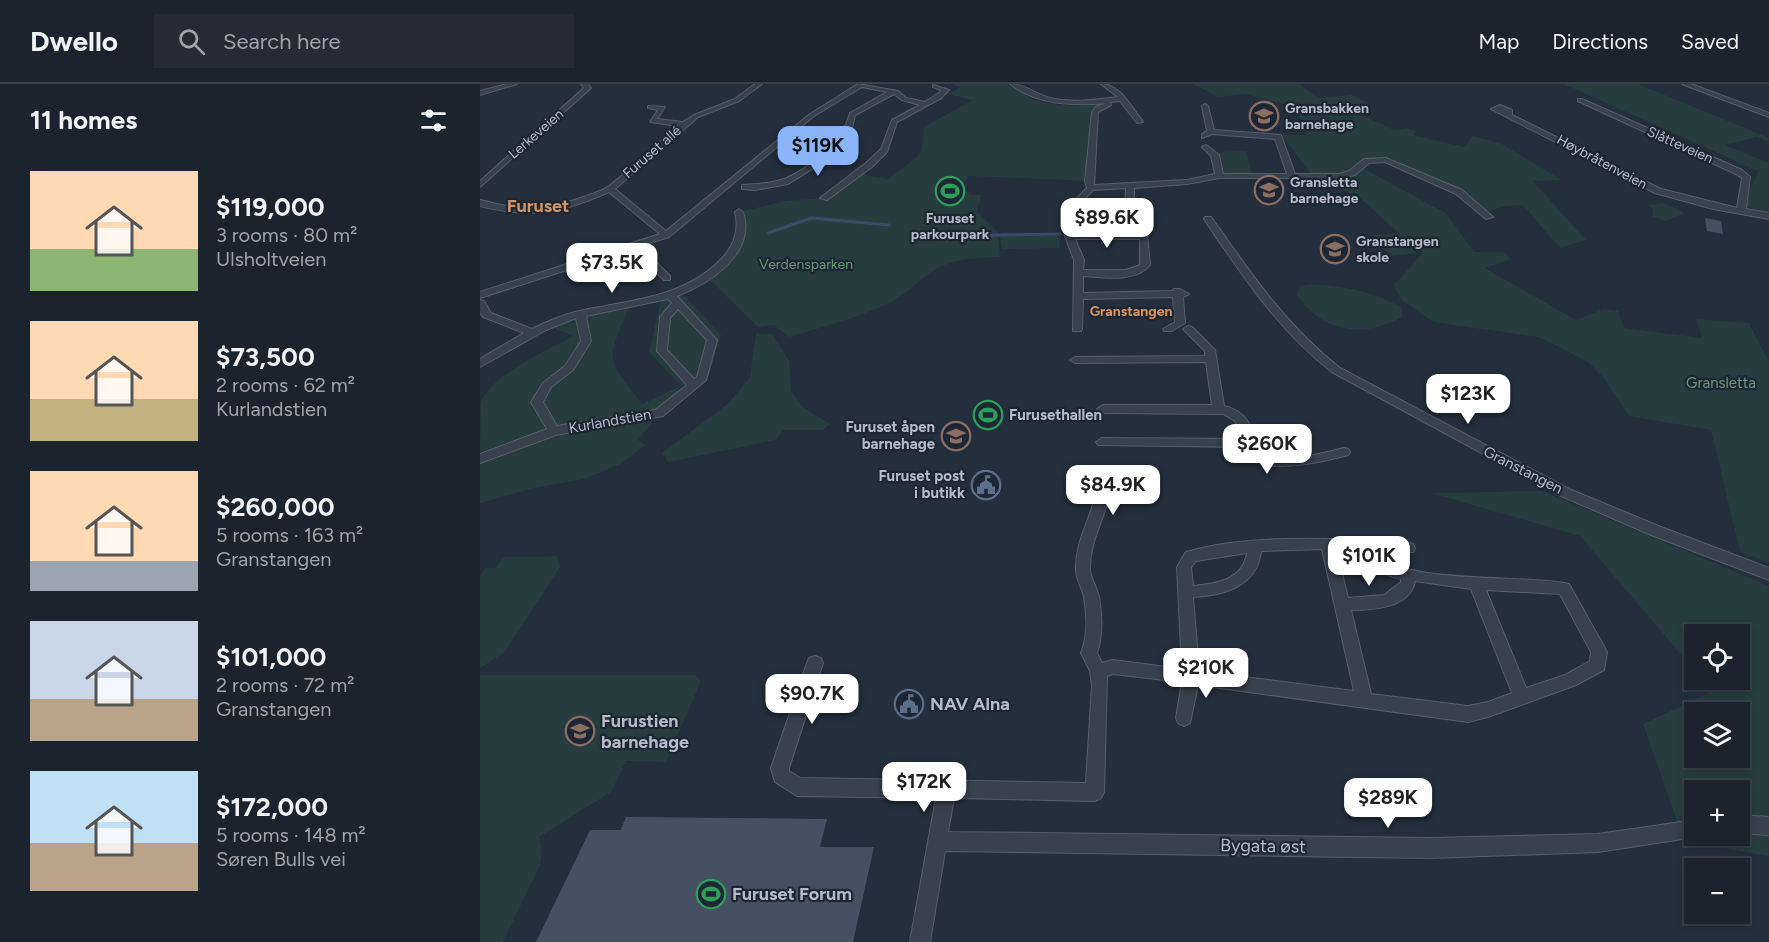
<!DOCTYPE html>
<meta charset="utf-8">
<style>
body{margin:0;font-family:Figtree,sans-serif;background:#242b36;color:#f1f3f6;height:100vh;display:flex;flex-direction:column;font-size:22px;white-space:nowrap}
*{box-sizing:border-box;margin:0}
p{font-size:20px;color:#a0a4aa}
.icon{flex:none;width:33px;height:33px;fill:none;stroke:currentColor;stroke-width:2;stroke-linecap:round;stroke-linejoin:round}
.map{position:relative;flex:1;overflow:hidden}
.panel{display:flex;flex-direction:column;background:#1b232e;width:480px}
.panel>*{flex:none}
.fabs{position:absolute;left:1204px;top:540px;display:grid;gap:12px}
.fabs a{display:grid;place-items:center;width:66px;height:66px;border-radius:0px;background:#1b232e;box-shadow:0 3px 9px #0003,0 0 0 2px #39404a;font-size:30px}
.price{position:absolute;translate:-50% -51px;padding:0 14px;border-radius:12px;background:#fff;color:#222;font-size:20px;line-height:39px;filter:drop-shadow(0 2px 3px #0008)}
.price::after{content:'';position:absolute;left:50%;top:36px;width:18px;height:14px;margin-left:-9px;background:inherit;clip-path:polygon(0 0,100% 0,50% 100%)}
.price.selected{background:#8ab4f8;color:#111}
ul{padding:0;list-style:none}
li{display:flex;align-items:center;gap:18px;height:150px;padding:0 30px}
li span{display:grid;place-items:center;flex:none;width:168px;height:120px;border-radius:0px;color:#555}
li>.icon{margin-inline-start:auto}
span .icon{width:72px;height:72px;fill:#fffc;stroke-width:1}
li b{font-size:26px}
h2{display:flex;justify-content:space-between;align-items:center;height:72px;padding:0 30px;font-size:26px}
header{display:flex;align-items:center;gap:36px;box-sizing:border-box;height:84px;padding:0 30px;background:#1b232e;border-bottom:2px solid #39404a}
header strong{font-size:28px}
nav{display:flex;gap:33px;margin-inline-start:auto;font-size:21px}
.search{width:420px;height:54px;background:#242b36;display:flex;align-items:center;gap:15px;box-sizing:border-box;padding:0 21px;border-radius:0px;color:#a0a4aa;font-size:22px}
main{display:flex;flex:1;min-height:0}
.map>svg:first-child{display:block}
.green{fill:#263c3f;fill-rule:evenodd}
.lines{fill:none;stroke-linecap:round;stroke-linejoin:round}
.stream{stroke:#394c67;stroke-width:3}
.building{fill:#455162}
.street-casing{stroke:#565f6c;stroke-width:2}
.street{fill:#38414e;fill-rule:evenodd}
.labels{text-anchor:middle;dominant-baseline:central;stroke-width:4.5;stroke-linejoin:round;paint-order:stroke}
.far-poi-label{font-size:14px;font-weight:bold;fill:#b4bcc9;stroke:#1d2633;text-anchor:start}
.far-street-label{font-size:14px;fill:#b4bcc9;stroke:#1d2633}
.far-park-label{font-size:14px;fill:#6b9a76;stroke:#1d2633}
.far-neighbourhood-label{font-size:14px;font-weight:bold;fill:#d59563;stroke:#1d2633}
.park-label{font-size:15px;fill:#6b9a76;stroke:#1d2633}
.poi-label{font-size:15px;font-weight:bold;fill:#b4bcc9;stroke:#1d2633;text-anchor:end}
.street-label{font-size:15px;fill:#b4bcc9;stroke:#1d2633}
.far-district-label{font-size:18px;font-weight:bold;fill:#d59563;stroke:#1d2633}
.near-poi-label{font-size:18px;font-weight:bold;fill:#b4bcc9;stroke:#1d2633;text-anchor:start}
.near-street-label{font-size:18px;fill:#b4bcc9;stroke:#1d2633}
</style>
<header>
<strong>Dwello</strong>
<div class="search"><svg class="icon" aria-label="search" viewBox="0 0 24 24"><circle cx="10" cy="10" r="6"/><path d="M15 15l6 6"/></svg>Search here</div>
<nav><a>Map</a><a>Directions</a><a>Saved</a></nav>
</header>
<main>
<section class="panel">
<h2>11 homes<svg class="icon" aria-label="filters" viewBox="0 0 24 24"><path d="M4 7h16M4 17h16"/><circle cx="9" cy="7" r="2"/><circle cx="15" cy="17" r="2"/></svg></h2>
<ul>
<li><span style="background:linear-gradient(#ffd9b3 65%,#8fb573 0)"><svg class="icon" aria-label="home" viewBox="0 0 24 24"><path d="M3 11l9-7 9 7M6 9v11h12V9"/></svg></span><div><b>$119,000</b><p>3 rooms · 80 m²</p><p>Ulsholtveien</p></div></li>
<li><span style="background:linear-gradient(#ffd9b3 65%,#c2b280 0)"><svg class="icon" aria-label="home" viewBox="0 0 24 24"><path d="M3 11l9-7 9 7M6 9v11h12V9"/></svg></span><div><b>$73,500</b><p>2 rooms · 62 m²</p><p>Kurlandstien</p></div></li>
<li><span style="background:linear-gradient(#ffd9b3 75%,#9aa5b1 0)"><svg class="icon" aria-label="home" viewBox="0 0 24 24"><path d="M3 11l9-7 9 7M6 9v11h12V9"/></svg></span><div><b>$260,000</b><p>5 rooms · 163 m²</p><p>Granstangen</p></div></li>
<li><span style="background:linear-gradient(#c9d6e8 65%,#b9a48a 0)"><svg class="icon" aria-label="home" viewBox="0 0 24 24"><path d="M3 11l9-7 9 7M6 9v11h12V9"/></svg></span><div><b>$101,000</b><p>2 rooms · 72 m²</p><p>Granstangen</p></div></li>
<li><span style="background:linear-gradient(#bfe0f5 60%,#b9a48a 0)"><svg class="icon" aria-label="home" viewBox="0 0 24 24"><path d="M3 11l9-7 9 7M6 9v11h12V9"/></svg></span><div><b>$172,000</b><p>5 rooms · 148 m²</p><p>Søren Bulls vei</p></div></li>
</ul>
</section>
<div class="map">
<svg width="1289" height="858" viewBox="0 0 1289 858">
<rect width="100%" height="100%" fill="#242f3e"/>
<g class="green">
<path d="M473,0H527L554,16L571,20L598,22L620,19L609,97L489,92L482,102L490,111H501L497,128L518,149L520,173C494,174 472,174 450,189C436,199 425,211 409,219C377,234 343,243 309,253L294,241L278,243L230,196C253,177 273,160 259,128L306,117L344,114L381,87L389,92L408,95L437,73L441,68L444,43L493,16L468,10L480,4Z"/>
<polygon points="713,0 819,0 838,14 872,11 889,19 869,25 914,46 926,44 936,47 933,51 984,63 993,52 1022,60 1082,96 1053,97 1106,156 1080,164 1043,121 1024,122 1007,128 909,73 881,83 967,130 994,168 1025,168 1030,175 1005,184 1096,236 1124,225 1138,227 1144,244 1222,254 1216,235 1269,239 1289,278 1289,479 1260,467 1231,346 1149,332 1122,292 1108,278 1059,253 953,238 922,216 915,204 915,200 942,170 880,114 833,93 802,51 827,51 815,23 765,10 738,13"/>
<polygon points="1084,0 1158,0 1289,54 1289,58 1277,53 1245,61 1289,79 1289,129 1264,122 1278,87"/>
<polygon points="766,67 772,90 750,91 742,88 738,68"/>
<polygon points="1184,119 1203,128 1203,130 1185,137 1172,132 1173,125 1168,121"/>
<polygon points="917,149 937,169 912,172 894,151"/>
<polygon points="580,150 579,164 522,165 520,151"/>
<path d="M830,200C862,202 894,207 922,224V233C884,255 841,248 817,211L820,202Z"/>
<path d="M203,210L241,251L228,294L201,302L158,356L166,361L140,380L104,395L54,404L0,419C0,402 0,329 1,318C13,289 67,267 93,252L71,243L105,233L149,224C125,279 126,273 162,320L201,302L169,268L181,217Z"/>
<polygon points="276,249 292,250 309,277 311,307 323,323 350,340 343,346 303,346 296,356 188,378 182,369 249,319 270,293"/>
<path d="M1062,407L1289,502V772L1204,757L1163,640L1231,608L1222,596H1260V550H1215V587L1100,452L951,409ZM1215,628H1260V674H1215ZM1215,706H1260V752H1215Z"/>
<polygon points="77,472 80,483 25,568 0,584 0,492 6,484 16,484 24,473"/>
<polygon points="0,591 216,591 221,597 186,678 146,677 131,708 59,753 62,768 60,781 23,858 0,858"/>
</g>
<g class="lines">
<g class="stream">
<polyline points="435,148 461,152 580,150"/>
<polyline points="288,149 331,134 409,141"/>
</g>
</g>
<g class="building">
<polygon points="1225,134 1241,137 1243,150 1227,147"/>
<polygon points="146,733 347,735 340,763 394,763 373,858 56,858 110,746 141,746"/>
</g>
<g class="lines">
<g class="street-casing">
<g id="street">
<polygon points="27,0 37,0 0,11 0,7"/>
<polygon points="101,0 108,0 111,4 0,103 0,97 104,4"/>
<path d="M275,0H282L259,17L218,33L135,105L186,147L330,30L378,0L418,7L426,14L445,18L462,7L453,3V1L469,6L461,14L417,38L407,68L392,83L347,116L340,114L386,79L401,65L412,36L440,21L422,16L414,10L375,31L372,44L359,52L353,72L308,100L275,106L262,105V101C275,100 288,100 301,96C316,92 332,78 347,69L352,51L366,41L370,29L407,8L382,3L334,32L189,153L160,162L190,192V196H184L152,165L0,214V208L180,150L129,108C82,129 50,135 0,122V116C37,126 67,127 103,113C112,110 122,107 129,102C153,84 175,61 198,42L170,38L178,26L168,24V22L185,23L177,35L203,38L214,31L255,15Z"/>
<path d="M530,0C544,0 556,10 570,14C592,19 616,16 638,13L621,0C640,0 652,24 663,38L657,39L640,17L630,18L631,21L618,28L614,101L707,96L735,90L731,72L722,63L726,61L739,71L743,90H807L795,55L732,50L722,54V50L727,47L722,22L725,20L728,22L734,46L801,51L815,90H859L869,87L884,75L906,74L982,106L1013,133L1006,135L976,110L905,78L889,79L875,91L859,94H739L707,100L654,104V129L650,134L596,136L594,149L667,150L670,181C656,199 623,193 603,192V209L692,207L694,205H700L709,210L703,213L705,239L692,247H684L683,245L695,238L693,213L603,215L602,245L601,247H593L594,176L585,152L589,122L607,104L605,97L612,28L616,23L626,19C593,22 557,21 530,0ZM646,104L645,129L596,130L597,123L613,106ZM595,155H660V181L646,186H603L604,176Z"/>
<polygon points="1202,0 1211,0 1289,29 1289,33"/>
<polygon points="1098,15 1102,15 1262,86 1270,93 1266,125 1289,129 1289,135 1233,125 1175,109 1011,25 1020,21 1032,26 1032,31 1181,105 1257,124 1262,94 1256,90 1098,17"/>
<path d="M259,125L263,128C277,169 229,200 197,212L237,256L226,296L183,332L76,351L0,379V370L67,345L51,318L63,299L85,282L101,257L96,234L66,246L0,283V275L44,249L3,233L0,228V216L4,217L11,229L52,245C66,238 80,232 95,228C148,216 207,215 245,171C255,159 259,143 255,128ZM188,215L192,219L180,233L177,267L207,301L175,326L77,342L63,318L71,303L93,286L111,257L106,232ZM198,225L227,256L217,293L214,295L187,266L190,234Z"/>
<path d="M725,133H731C770,188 806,242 860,284L1089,405L1181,443L1289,484V496L1171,451L1079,411L852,288C798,246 762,191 724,135Z"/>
<path d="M708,242L712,243L735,266L744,322C768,327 773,345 778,367C798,381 841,370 864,364L868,365L870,368L868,371C846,377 772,396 764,363L618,361L616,358L622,354L763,355L755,337L744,330L623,329L617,325L623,321H732L726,278L595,279L590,276L595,273L725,272V267L703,245Z"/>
<path d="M622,408L629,413C623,438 609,459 610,486C611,495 617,504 619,513C622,531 623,552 617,569L622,579L633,576L702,585L697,483L706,468C759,452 831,454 887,456C901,457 919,456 933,460L935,464L933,468L901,467C909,502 1058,490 1089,500L1127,568L1124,586L1096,601L1008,633L988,638L718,601L710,639L704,642L698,639L696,634L702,598L633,590L627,592L624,708L621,714L615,717L474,714L468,748L951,754L1118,750L1215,736V752H1222L1118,768L951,774L465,767L450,858H430L456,714L317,712L295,698L291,684L327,579L329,574L335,572L341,574L343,579L309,684V687L320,694L606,699L612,601L610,587L601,569C608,552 607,531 604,513C602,504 596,495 596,486C595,459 609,438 615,413ZM842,465L874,607L719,587L713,513C744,511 777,503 781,467ZM856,465L886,467C888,484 906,492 921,495V498L904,511L868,514ZM767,469C763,496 736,500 713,502L711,483L716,477ZM935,497L991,505L1032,609L1008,618L988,622L891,610L871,526C893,526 930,524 935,497ZM1006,506L1080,510L1111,568L1110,577L1085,591L1046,604Z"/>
<polygon points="1260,731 1289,733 1289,751 1260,749"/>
</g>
</g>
<use href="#street" class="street"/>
</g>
<defs>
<g id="school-ring" transform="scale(1.5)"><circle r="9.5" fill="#1d2633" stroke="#8d6e63" stroke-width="1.5"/><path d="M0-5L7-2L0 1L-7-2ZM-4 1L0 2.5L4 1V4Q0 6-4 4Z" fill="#8d6e63"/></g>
<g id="stadium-ring" transform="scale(1.5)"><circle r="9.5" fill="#1d2633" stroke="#2e9e5b" stroke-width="1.5"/><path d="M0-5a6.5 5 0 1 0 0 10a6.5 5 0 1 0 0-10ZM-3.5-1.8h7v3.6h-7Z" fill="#2e9e5b"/></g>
<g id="civic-ring" transform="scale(1.5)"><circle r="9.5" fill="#1d2633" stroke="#5c6f8a" stroke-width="1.5"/><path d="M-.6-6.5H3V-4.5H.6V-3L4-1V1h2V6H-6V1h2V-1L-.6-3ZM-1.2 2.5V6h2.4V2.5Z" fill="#5c6f8a"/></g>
</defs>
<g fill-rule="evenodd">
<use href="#school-ring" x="784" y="32"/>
<use href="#school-ring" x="789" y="106"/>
<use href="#stadium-ring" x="470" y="107"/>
<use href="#school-ring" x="855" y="165"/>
<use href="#stadium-ring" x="508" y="331"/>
<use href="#school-ring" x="476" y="352"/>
<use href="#civic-ring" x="506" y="401"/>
<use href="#civic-ring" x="429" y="620"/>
<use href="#school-ring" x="100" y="647"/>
<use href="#stadium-ring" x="231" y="810"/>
</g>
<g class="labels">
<g class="far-poi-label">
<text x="805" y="24">Gransbakken<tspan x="805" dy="16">barnehage</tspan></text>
<text x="810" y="98">Gransletta<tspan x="810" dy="16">barnehage</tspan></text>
<text x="470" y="134" text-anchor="middle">Furuset<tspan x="470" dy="16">parkourpark</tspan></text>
<text x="876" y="157">Granstangen<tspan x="876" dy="16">skole</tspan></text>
</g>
<g class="far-street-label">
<text transform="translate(56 50) rotate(-41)">Lerkeveien</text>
<text transform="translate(1200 61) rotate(24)">Slåtteveien</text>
<text transform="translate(172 68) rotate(-41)">Furuset allé</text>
<text transform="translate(1122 78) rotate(28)">Høybråtenveien</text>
</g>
<g class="far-park-label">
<text x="326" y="180">Verdensparken</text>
</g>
<g class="far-neighbourhood-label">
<text x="651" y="227">Granstangen</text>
</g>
<g class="park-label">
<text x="1241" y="299">Gransletta</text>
</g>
<g class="poi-label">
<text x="529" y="331" text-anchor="start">Furusethallen</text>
<text x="455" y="343">Furuset åpen<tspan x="455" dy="17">barnehage</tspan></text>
<text x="485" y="392">Furuset post<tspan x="485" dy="17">i butikk</tspan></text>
</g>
<g class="street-label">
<text transform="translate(130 337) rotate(-10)">Kurlandstien</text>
<text transform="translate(1043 386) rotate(27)">Granstangen</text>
</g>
<g class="far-district-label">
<text x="58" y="122">Furuset</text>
</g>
<g class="near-poi-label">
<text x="450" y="620">NAV Alna</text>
<text x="121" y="637">Furustien<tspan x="121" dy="21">barnehage</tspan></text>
<text x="252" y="810">Furuset Forum</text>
</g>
<g class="near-street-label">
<text transform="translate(783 762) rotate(1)">Bygata øst</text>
</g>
</g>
</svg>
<div class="fabs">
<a><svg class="icon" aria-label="locate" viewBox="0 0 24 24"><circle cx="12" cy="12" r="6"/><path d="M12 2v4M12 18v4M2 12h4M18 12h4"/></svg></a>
<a><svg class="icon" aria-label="layers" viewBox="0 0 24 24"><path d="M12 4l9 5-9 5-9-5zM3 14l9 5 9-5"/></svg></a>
<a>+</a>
<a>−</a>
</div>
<b class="price selected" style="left:338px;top:93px">$119K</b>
<b class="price" style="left:627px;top:165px">$89.6K</b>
<b class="price" style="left:132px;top:210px">$73.5K</b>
<b class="price" style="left:988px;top:341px">$123K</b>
<b class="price" style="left:787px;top:391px">$260K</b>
<b class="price" style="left:633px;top:432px">$84.9K</b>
<b class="price" style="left:889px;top:503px">$101K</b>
<b class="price" style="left:726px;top:615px">$210K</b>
<b class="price" style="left:332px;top:641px">$90.7K</b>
<b class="price" style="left:444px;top:729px">$172K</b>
<b class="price" style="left:908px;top:745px">$289K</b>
</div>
</main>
